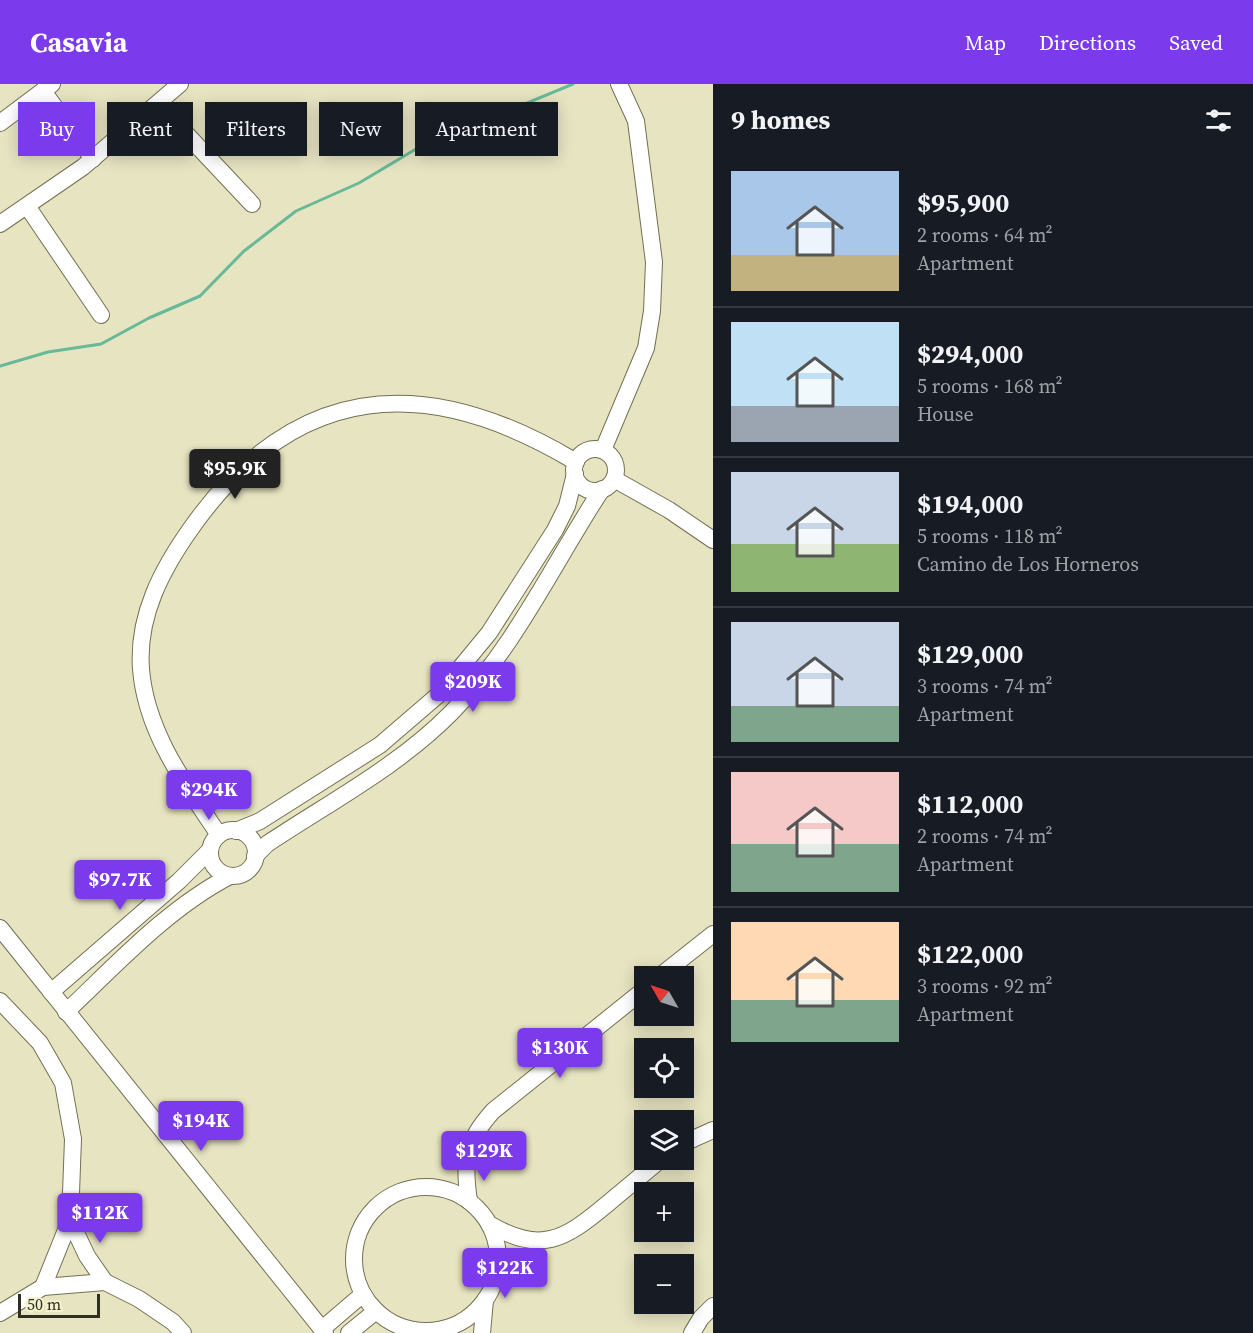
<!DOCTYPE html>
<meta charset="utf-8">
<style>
body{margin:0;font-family:"Source Serif 4",serif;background:#20242c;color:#f1f3f6;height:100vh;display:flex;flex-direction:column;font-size:22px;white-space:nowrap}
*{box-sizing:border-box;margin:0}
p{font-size:20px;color:#9ea1a6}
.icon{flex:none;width:33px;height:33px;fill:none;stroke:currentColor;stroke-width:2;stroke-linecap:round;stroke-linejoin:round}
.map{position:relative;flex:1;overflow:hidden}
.sheet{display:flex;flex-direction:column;background:#171b24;width:540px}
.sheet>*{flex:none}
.guide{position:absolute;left:18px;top:18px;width:570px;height:54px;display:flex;gap:12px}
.needle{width:39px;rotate:309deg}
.tools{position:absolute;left:634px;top:882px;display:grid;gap:12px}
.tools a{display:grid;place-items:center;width:60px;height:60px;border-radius:0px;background:#171b24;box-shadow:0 3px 15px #0003;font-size:30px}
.scale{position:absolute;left:18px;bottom:15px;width:82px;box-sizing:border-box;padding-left:6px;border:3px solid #2f2e21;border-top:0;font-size:16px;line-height:21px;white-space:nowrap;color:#2f2e21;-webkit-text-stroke:4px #f4f1cf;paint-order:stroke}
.price{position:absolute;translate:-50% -51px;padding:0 14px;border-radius:6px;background:#7c3aed;color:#fff;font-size:20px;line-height:39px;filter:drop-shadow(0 2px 3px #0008)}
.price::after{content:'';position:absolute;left:50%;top:36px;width:18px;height:14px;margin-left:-9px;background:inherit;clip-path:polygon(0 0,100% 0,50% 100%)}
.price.active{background:#222;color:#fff}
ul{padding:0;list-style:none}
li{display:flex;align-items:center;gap:18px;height:150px;padding:0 18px}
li+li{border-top:2px solid #363941}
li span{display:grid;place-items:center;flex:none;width:168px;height:120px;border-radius:0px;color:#555}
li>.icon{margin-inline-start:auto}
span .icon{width:72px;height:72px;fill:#fffc;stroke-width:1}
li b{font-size:26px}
h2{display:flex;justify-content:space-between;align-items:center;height:72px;padding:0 18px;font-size:26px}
.chip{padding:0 21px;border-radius:0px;background:#171b24;box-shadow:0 3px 15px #0003;font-size:21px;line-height:54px}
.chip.active{background:#7c3aed;color:#fff}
header{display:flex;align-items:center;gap:36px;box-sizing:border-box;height:84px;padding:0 30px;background:#7c3aed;color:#fff}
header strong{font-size:28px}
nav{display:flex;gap:33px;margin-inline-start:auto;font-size:21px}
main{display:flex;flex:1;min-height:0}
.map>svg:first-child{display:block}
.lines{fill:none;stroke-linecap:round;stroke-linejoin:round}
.stream{stroke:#67b997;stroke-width:3}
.minor-casing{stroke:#737052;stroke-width:18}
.minor{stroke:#fff;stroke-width:16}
</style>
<header>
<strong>Casavia</strong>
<nav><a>Map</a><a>Directions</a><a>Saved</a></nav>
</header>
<main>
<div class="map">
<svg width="713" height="1249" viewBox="0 0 713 1249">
<rect width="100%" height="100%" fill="#e7e4c2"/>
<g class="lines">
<polyline class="stream" points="0,282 48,268 101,260 149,234 200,212 244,167 296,127 359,99 416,65 573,0"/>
<g class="minor-casing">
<g id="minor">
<polyline points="43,7 93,75"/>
<polyline points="158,20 252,120"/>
<polyline points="0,39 52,0"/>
<polyline points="27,122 101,231"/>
<polyline points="0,140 83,83 180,0"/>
<circle cx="595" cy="386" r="21"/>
<polyline points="603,366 646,264 652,227 654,178 636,37 619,0"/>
<polyline points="614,395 669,426 713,456"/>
<circle cx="233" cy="769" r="23"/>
<polyline points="236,747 260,737 380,661 437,612 489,549 555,446 567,422 575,390"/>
<path d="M219,751C185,700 146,648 141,585C137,532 162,485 192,443C297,295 428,289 576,378"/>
<path d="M255,772L267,760C330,718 399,682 452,628C515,563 553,480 602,405"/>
<polyline points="0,844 325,1249"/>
<polyline points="660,892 713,850"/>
<polyline points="51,908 179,797 210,766"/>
<polyline points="0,917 40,959 63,999 73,1055 70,1136 43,1203"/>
<path d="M66,928C116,881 168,824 230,792"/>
<polyline points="684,1059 713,1046"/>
<circle cx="426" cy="1175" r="72"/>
<path d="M469,1117C463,1077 465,1058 493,1027L645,905"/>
<polyline points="70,1136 87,1172 105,1198"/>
<path d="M489,1140C541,1170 564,1156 606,1121C624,1106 642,1091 660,1076"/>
<polyline points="0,1229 43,1203 105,1198 139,1215 173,1238 183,1249"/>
<polyline points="322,1245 363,1210"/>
<polyline points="349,1249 376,1227"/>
<polyline points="482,1249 485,1216"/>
<polyline points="692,1249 701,1234 713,1222"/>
</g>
</g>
<use href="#minor" class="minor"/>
</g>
</svg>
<div class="tools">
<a><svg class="needle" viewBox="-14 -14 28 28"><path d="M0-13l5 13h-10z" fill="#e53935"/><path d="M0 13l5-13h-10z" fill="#9ea1a6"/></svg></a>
<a><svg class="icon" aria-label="locate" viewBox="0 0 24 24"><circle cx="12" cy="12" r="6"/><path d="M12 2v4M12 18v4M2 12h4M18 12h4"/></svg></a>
<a><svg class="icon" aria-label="layers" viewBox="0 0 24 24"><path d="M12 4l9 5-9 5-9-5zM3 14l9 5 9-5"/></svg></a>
<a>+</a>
<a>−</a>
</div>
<div class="scale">50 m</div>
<b class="price active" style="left:235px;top:416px">$95.9K</b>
<b class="price" style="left:473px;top:629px">$209K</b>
<b class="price" style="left:209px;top:737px">$294K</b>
<b class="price" style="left:120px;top:827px">$97.7K</b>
<b class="price" style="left:560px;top:995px">$130K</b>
<b class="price" style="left:201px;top:1068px">$194K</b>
<b class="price" style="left:484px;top:1098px">$129K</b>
<b class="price" style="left:100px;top:1160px">$112K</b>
<b class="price" style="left:505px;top:1215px">$122K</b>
<div class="guide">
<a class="chip active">Buy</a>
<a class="chip">Rent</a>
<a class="chip">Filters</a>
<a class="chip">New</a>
<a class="chip">Apartment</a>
</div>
</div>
<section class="sheet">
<h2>9 homes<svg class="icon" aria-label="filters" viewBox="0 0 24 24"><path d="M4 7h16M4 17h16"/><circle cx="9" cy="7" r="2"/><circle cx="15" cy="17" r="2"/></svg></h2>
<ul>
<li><span style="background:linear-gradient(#a9c7e8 70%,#c2b280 0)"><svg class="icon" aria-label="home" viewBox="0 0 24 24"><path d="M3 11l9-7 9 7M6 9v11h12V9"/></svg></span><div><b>$95,900</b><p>2 rooms · 64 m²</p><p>Apartment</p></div></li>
<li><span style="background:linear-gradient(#bfe0f5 70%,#9aa5b1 0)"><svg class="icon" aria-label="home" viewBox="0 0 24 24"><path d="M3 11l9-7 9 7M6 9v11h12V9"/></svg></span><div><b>$294,000</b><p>5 rooms · 168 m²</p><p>House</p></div></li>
<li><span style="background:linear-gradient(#c9d6e8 60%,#8fb573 0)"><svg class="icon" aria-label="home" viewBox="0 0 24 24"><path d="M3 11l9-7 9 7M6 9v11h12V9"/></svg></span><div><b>$194,000</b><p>5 rooms · 118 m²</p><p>Camino de Los Horneros</p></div></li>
<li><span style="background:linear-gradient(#c9d6e8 70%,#7fa58c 0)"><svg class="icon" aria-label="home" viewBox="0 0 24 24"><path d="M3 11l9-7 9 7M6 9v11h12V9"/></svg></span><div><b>$129,000</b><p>3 rooms · 74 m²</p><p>Apartment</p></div></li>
<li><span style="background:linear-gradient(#f6c9c9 60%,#7fa58c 0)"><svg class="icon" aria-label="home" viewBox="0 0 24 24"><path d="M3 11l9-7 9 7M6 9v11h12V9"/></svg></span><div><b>$112,000</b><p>2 rooms · 74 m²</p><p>Apartment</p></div></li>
<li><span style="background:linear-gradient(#ffd9b3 65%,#7fa58c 0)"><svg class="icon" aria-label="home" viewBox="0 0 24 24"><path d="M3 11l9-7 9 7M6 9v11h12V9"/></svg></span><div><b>$122,000</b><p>3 rooms · 92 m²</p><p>Apartment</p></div></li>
</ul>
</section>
</main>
